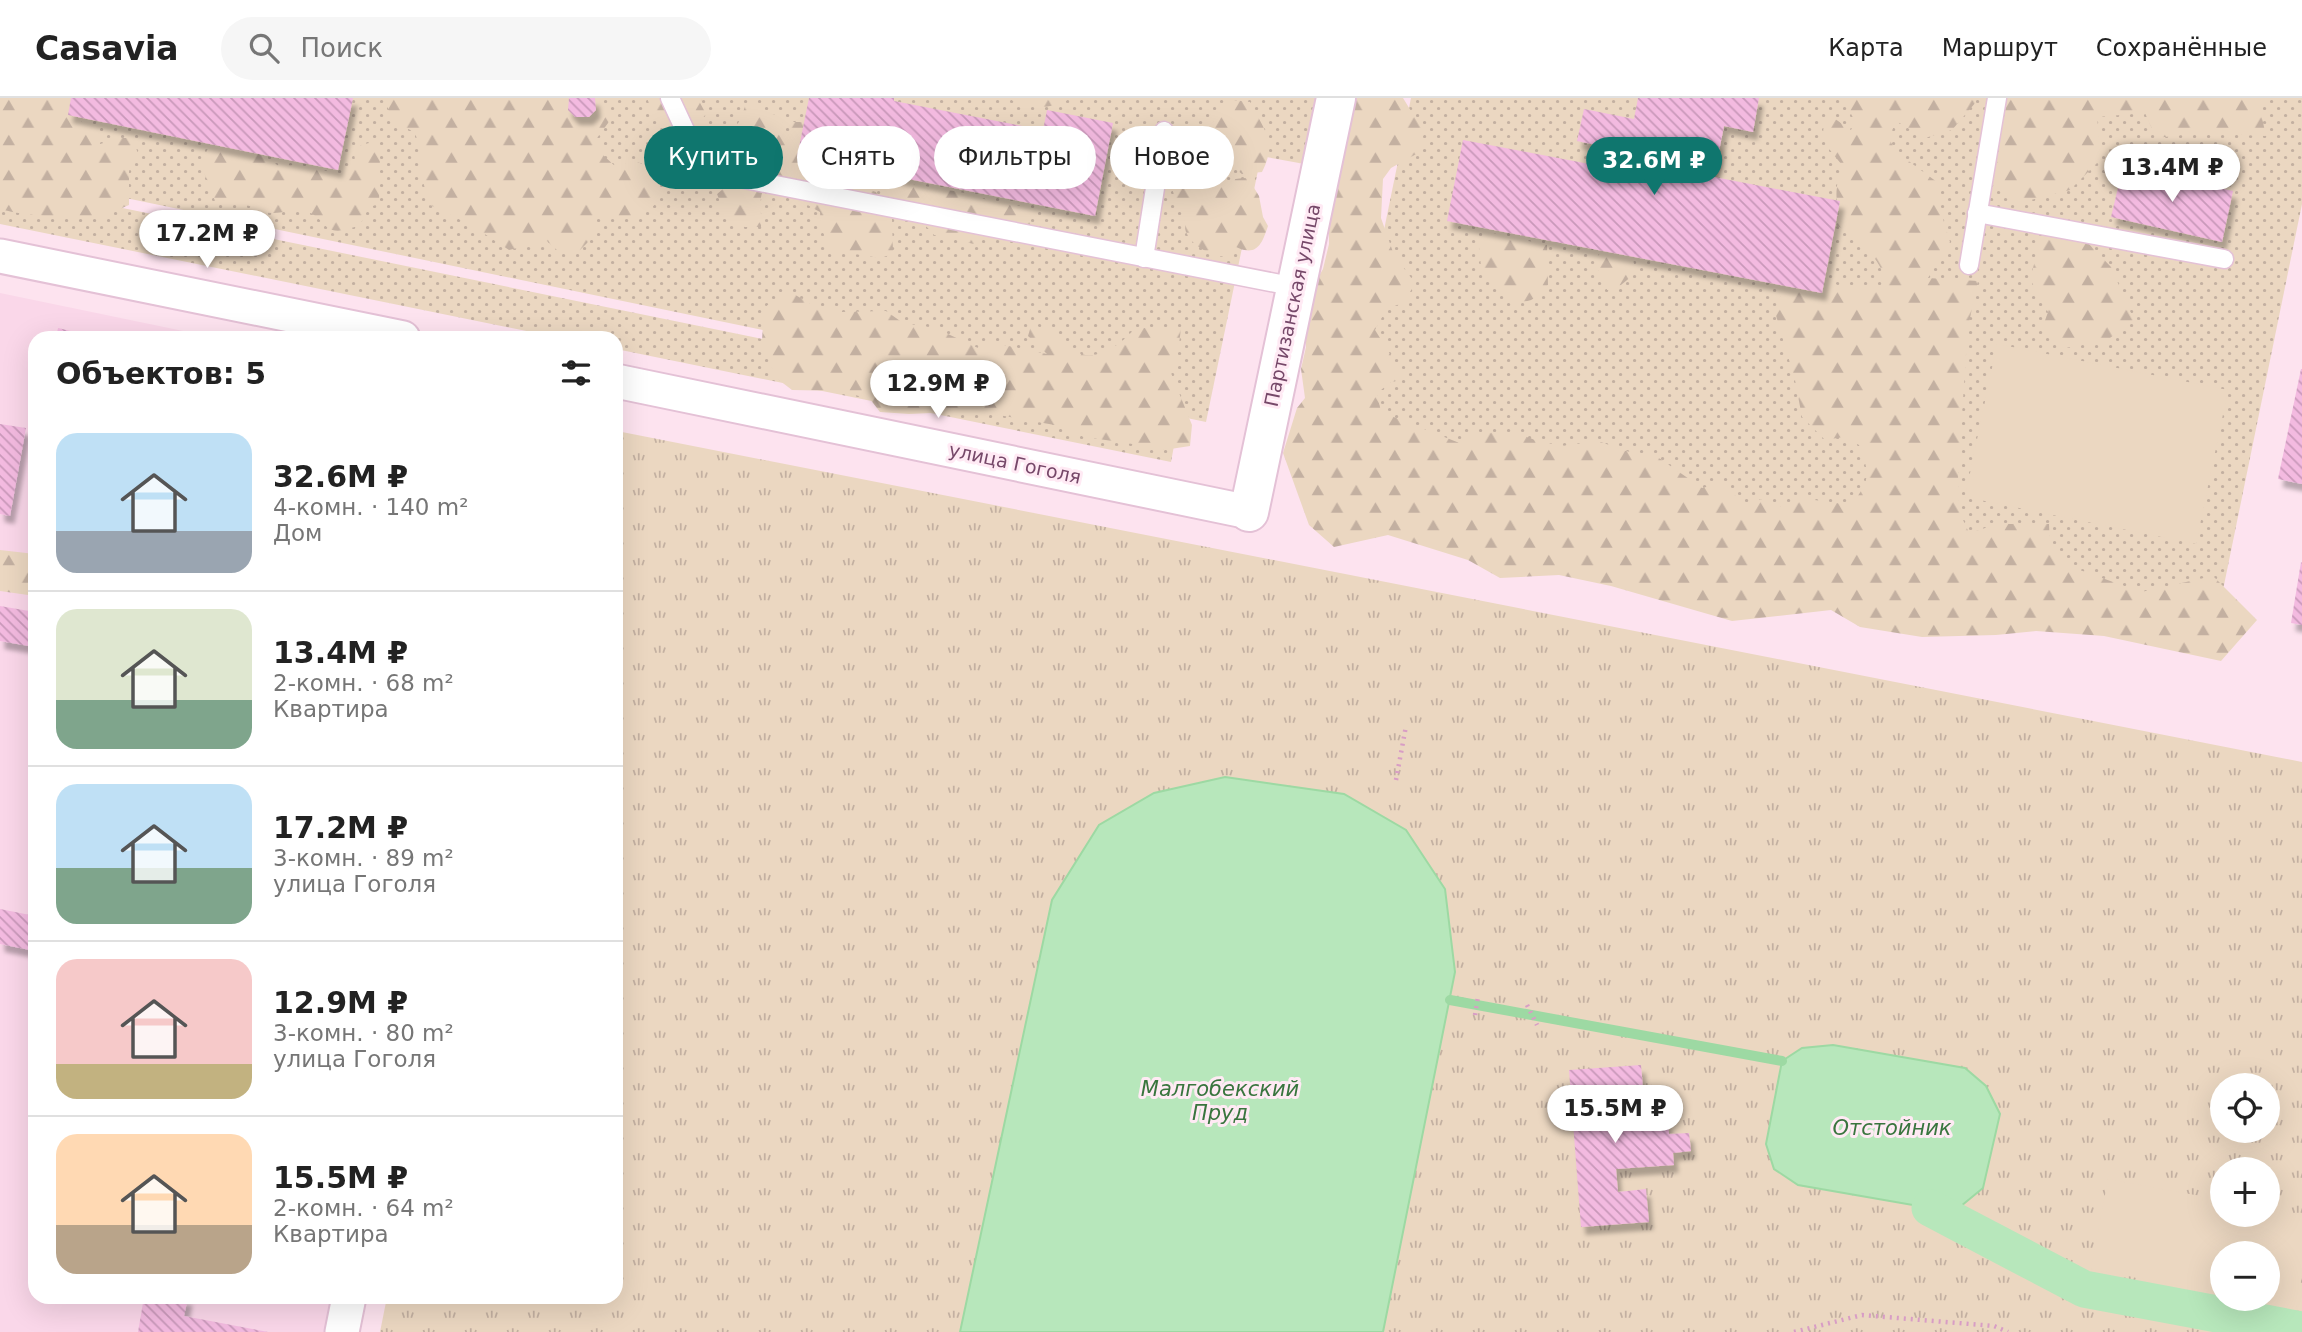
<!DOCTYPE html>
<html lang="ru">
<meta charset="utf-8">
<style>
body{margin:0;font-family:"DejaVu Sans",sans-serif;background:#f6f6f6;color:#222;height:100vh;display:flex;flex-direction:column;font-size:26px;white-space:nowrap}
*{box-sizing:border-box;margin:0}
p{font-size:23px;color:#767676}
.icon{flex:none;width:38px;height:38px;fill:none;stroke:currentColor;stroke-width:2;stroke-linecap:round;stroke-linejoin:round}
.map{position:relative;flex:1;overflow:hidden}
.details{position:absolute;left:28px;top:233px;width:595px;height:973px;display:flex;flex-direction:column;background:#fff;border-radius:21px;box-shadow:0 7px 28px #0002}
.details>*{flex:none}
.hud{position:absolute;left:644px;top:28px;width:665px;height:63px;display:flex;gap:14px}
.fabs{position:absolute;left:2210px;top:975px;display:grid;gap:14px}
.fabs a{display:grid;place-items:center;width:70px;height:70px;border-radius:50%;background:#fff;box-shadow:0 7px 28px #0002;font-size:35px}
.price{position:absolute;translate:-50% -60px;padding:0 16px;border-radius:24px;background:#fff;color:#222;font-size:23px;line-height:46px;filter:drop-shadow(0 2px 4px #0008)}
.price::after{content:'';position:absolute;left:50%;top:42px;width:21px;height:16px;margin-left:-10px;background:inherit;clip-path:polygon(0 0,100% 0,50% 100%)}
.price.active{background:#0f766e;color:#fff}
ul{padding:0;list-style:none}
li{display:flex;align-items:center;gap:21px;height:175px;padding:0 28px}
li+li{border-top:2px solid #e0e0e0}
li span{display:grid;place-items:center;flex:none;width:196px;height:140px;border-radius:21px;color:#555}
li>.icon{margin-inline-start:auto}
span .icon{width:84px;height:84px;fill:#fffc;stroke-width:1}
li b{font-size:30px}
h2{display:flex;justify-content:space-between;align-items:center;height:84px;padding:0 28px;font-size:30px}
.pill{padding:0 24px;border-radius:32px;background:#fff;box-shadow:0 7px 28px #0002;font-size:24px;line-height:63px}
.pill.active{background:#0f766e;color:#fff}
header{display:flex;align-items:center;gap:42px;box-sizing:border-box;height:98px;padding:0 35px;background:#fff;border-bottom:2px solid #e0e0e0}
header strong{font-size:33px}
nav{display:flex;gap:38px;margin-inline-start:auto;font-size:24px}
.search{width:490px;height:63px;background:#f6f6f6;display:flex;align-items:center;gap:18px;box-sizing:border-box;padding:0 24px;border-radius:38px;color:#767676;font-size:26px}
.map>svg:first-child{display:block}
.residential{fill:#fad7e9}
.grass{fill:url(#grass-dots)}
.forest{fill:url(#forest-firs)}
.park{fill:url(#park-tufts);fill-rule:evenodd}
.pitch{fill:#ebd7c1}
.water{fill:#b7e7bb;stroke:#9dd9a3;stroke-width:2}
.lines{fill:none;stroke-linecap:round;stroke-linejoin:round}
.stream{stroke:#9dd9a3;stroke-width:10}
.canal{stroke:#b7e7bb;stroke-width:37}
.building{fill:url(#building-back-hatch);filter:url(#shadow)}
.service-casing{stroke:#e4c1d6;stroke-width:21}
.minor-casing{stroke:#e4c1d6;stroke-width:37}
.tertiary-casing{stroke:#e4c1d6;stroke-width:42}
.path{stroke:#d89dc5;stroke-width:4.5;stroke-dasharray:2 5;stroke-linecap:butt}
.service{stroke:#fff;stroke-width:18}
.minor{stroke:#fff;stroke-width:33}
.tertiary{stroke:#fff;stroke-width:38}
.labels{text-anchor:middle;dominant-baseline:central;stroke-width:6;stroke-linejoin:round;paint-order:stroke}
.street-label{font-size:19px;fill:#764869;stroke:#ffeaf4}
.water-label{font-size:21px;font-style:italic;fill:#39753e;stroke:#ffeaf4}
</style>
<header>
<strong>Casavia</strong>
<div class="search"><svg class="icon" aria-label="search" viewBox="0 0 24 24"><circle cx="10" cy="10" r="6"/><path d="M15 15l6 6"/></svg>Поиск</div>
<nav><a>Карта</a><a>Маршрут</a><a>Сохранённые</a></nav>
</header>
<div class="map">
<svg width="2302" height="1234" viewBox="0 0 2302 1234">
<defs>
<pattern id="grass-dots" width="8" height="8" patternUnits="userSpaceOnUse" patternTransform="scale(1.75)"><rect width="8" height="8" fill="#ebd7c1"/><path d="M2 2h.1M6 6h.1" fill="none" stroke="#c3b0a1" stroke-width="1.8" stroke-linecap="round"/></pattern>
<pattern id="forest-firs" width="22" height="20" patternUnits="userSpaceOnUse" patternTransform="scale(1.75)"><rect width="22" height="20" fill="#ebd7c1"/><path d="M5 1l3.5 6h-7zM16 11l3.5 6h-7z" fill="#c3b0a1"/></pattern>
<pattern id="park-tufts" width="24" height="20" patternUnits="userSpaceOnUse" patternTransform="scale(1.75)"><rect width="24" height="20" fill="#ebd7c1"/><path d="M3 7l-1-3M5 7V3M7 7l1-3M15 17l-1-3M17 17v-4M19 17l1-3" fill="none" stroke="#c3b0a1"/></pattern>
<pattern id="building-back-hatch" width="6" height="6" patternUnits="userSpaceOnUse" patternTransform="scale(1.75)"><rect width="6" height="6" fill="#f3bae0"/><path d="M-1 5l2 2M0 0l6 6M5-1l2 2" fill="none" stroke="#c999ba"/></pattern>
<filter id="shadow"><feDropShadow dx="4.5" dy="8" stdDeviation="2" flood-color="#0004"/></filter>
</defs>
<rect width="100%" height="100%" fill="#fde3ef"/>
<polygon class="residential" points="0,195 217,240 35,240 35,1199 333,1199 326,1234 0,1234"/>
<g class="grass">
<polygon points="0,0 1324,0 1310,67 1261,58 1206,324 0,74"/>
<polygon points="1411,0 2302,0 2302,106 2215,531 1339,352"/>
<polygon points="0,85 1178,326 1171,364 616,251 616,240 561,240 0,126"/>
</g>
<g class="forest">
<path d="M0,0H88L78,11L81,23L98,38L97,47L119,40H133L138,56L129,73V107C120,111 108,117 98,118C73,121 24,118 0,111Z"/>
<polygon points="382,0 602,0 611,21 597,40 603,57 616,69 633,62 651,70 662,95 652,110 625,121 597,121 594,138 579,153 559,154 547,143 509,152 471,127 430,107 421,77 421,57 415,34 392,24 387,7"/>
<path d="M647,0H709L699,3L706,16L697,27C689,26 686,28 679,29C662,30 652,14 647,0Z"/>
<path d="M1009,0H1071C1054,11 1025,13 1009,0Z"/>
<path d="M1354,0H1403L1424,34L1420,54L1391,70L1383,81L1381,120L1394,157L1415,185L1404,205L1387,210L1375,232L1405,280L1390,285L1377,295L1381,314L1462,346L1477,334L1518,336L1538,343L1562,348L1598,343L1626,353L1659,360L1702,390L1727,384L1744,411L1761,401L1776,410L1800,400L1851,407C1871,382 1870,376 1859,347L1843,339L1825,342L1802,319L1795,282L1775,214L1782,193L1792,186L1807,182H1827L1846,191L1887,188C1883,163 1858,138 1836,127L1840,122C1835,101 1835,88 1842,67C1826,47 1817,41 1828,16L1851,32L1855,23L1842,0H1976V4L1952,32L1925,40L1896,23L1889,40L1895,53L1941,87L1940,111L1950,144L1928,180L1978,183L1968,229L1958,374L1959,413L1969,435L1998,426H2049L2050,451L2077,471L2141,494L2213,478L2257,522L2221,563L2104,538L2036,533L1996,537L1922,539L1860,529L1831,512L1732,523L1611,488L1559,477L1500,480L1468,462L1388,437L1334,449L1309,427L1283,355L1297,310L1305,300L1301,271L1306,249V224L1316,183L1323,171L1329,146V120Z"/>
<polygon points="2007,0 2263,0 2260,11 2266,38 2200,35 2156,40 2145,15 2097,19 2101,61 2070,92 2019,105 1994,84"/>
<path d="M1233,2L1250,4C1263,31 1278,43 1262,74L1242,76L1229,66L1211,28L1221,7Z"/>
<path d="M745,8H756L760,14L784,18L781,34L789,36L792,24H808L803,56L805,64L832,72L837,86L843,96L854,93L860,89L876,94L881,104H890V98L885,95L880,88L881,83L907,85L971,96L995,105L1022,108L1031,118L1030,131L981,135L974,146L934,137C923,122 911,117 892,120L893,156L880,160L830,152L821,129L820,114C802,104 783,91 762,95C759,104 762,117 761,129H745L728,124L717,96C729,87 738,78 743,63C724,31 737,37 745,8Z"/>
<path d="M216,38L256,48L269,62L279,68L295,67L342,76L350,72L355,63L354,52L361,47L373,44L380,57L379,106L369,109L360,127C318,144 331,118 301,112C291,111 283,115 274,115C262,115 252,107 241,106C231,104 225,109 215,103C205,70 193,71 216,38Z"/>
<path d="M1187,66L1197,69C1211,95 1225,79 1248,80L1259,98L1263,119L1268,128C1262,146 1257,159 1236,149L1227,159C1212,158 1192,149 1186,134C1184,129 1186,123 1184,118C1176,97 1159,82 1187,66Z"/>
<polygon points="2080,122 2087,144 2111,169 2134,222 2106,243 2065,250 2042,231 2048,214 2030,181 2042,137 2058,124"/>
<path d="M1493,135L1547,147L1548,187C1542,191 1537,199 1531,202C1512,209 1497,187 1482,178L1479,149L1485,137Z"/>
<polygon points="1605,149 1631,152 1634,166 1632,178 1616,191 1607,192 1606,183 1594,167 1597,159"/>
<path d="M787,192L809,205L840,214L886,213L903,225L935,230L978,250L990,244L1047,256L1028,238L1031,228C1065,228 1068,269 1104,254C1117,248 1126,241 1135,230H1181L1178,255L1171,275L1192,327L1190,348L1164,352L1127,345L1084,339L1060,328L977,313L909,316L880,314L870,301L840,293L792,292L775,279L762,242L764,210Z"/>
<polygon points="0,452 35,456 35,502 28,497 0,493"/>
</g>
<path class="park" d="M622,334L2302,664V1234H380L387,1199H616V338ZM2222,987H2268V1032H2222ZM2222,1071H2268V1116H2222ZM2222,1155H2268V1200H2222Z"/>
<g class="pitch">
<polygon points="1997,246 2228,292 2196,446 1965,399"/>
<polygon points="2108,1081 2222,1102 2222,1116 2268,1116 2268,1110 2302,1117 2302,1178 2296,1209 2249,1201 2268,1200 2268,1155 2222,1155 2222,1196 2091,1171"/>
</g>
<g class="water">
<polygon points="1225,679 1344,696 1406,732 1445,791 1455,874 1383,1234 960,1234 1052,802 1099,727 1154,695"/>
<polygon points="1833,947 1965,970 1986,988 2000,1016 1983,1090 1961,1108 1930,1110 1798,1087 1774,1071 1766,1046 1782,963 1802,950"/>
</g>
<g class="lines">
<polyline class="stream" points="1450,902 1782,963"/>
<polyline class="canal" points="1930,1110 2084,1191 2302,1232"/>
</g>
<g class="building">
<polygon points="71,0 353,0 338,72 68,17"/>
<polygon points="569,0 595,0 596,12 589,19 575,19 568,12"/>
<polygon points="809,0 894,0 894,3 1043,32 1047,12 1113,25 1095,118 797,59"/>
<polygon points="1638,0 1759,0 1753,34 1724,28 1714,79 1840,103 1822,195 1447,123 1463,42 1621,72 1625,53 1577,43 1584,11 1634,21"/>
<polygon points="2123,69 2233,93 2222,144 2111,119"/>
<polygon points="58,230 95,239 95,240 56,240"/>
<polygon points="2301,271 2302,271 2302,386 2278,381"/>
<polygon points="0,326 26,330 10,418 0,416"/>
<polygon points="2301,464 2302,465 2302,527 2291,525"/>
<polygon points="0,508 35,514 35,549 0,543"/>
<polygon points="0,811 35,818 35,853 0,846"/>
<polygon points="1641,967 1644,1002 1609,1004 1610,1028 1668,1024 1669,1036 1689,1035 1691,1053 1673,1055 1674,1067 1616,1071 1618,1094 1646,1091 1649,1124 1581,1129 1569,972"/>
<polygon points="144,1199 188,1199 184,1218 268,1234 138,1234"/>
</g>
<g class="lines">
<g class="service-casing">
<g id="service">
<polyline points="670,0 704,73 1296,189"/>
<polyline points="1977,115 2224,161"/>
<polyline points="1144,160 1164,33"/>
<polyline points="1969,167 1997,0"/>
</g>
</g>
<g class="minor-casing">
<g id="minor">
<polyline points="0,158 403,240"/>
<polyline points="616,283 1249,414"/>
<polyline points="342,1234 349,1199"/>
</g>
</g>
<g class="tertiary-casing">
<polyline id="tertiary" points="1249,414 1336,0"/>
</g>
<g class="path">
<polyline points="1396,682 1406,628"/>
<polyline points="1527,907 1537,927"/>
<polyline points="1475,917 1478,899"/>
<polyline points="1794,1234 1862,1217 1994,1228 2008,1234"/>
</g>
<use href="#service" class="service"/>
<use href="#minor" class="minor"/>
<use href="#tertiary" class="tertiary"/>
</g>
<g class="labels">
<g class="street-label">
<text transform="translate(1292 207) rotate(-78)">Партизанская улица</text>
<text transform="translate(1015 365) rotate(12)">улица Гоголя</text>
</g>
<g class="water-label">
<text x="1220" y="991">Малгобекский<tspan x="1220" dy="24">Пруд</tspan></text>
<text x="1892" y="1030">Отстойник</text>
</g>
</g>
</svg>
<div class="fabs">
<a><svg class="icon" aria-label="locate" viewBox="0 0 24 24"><circle cx="12" cy="12" r="6"/><path d="M12 2v4M12 18v4M2 12h4M18 12h4"/></svg></a>
<a>+</a>
<a>−</a>
</div>
<b class="price active" style="left:1654px;top:99px">32.6M ₽</b>
<b class="price" style="left:2172px;top:106px">13.4M ₽</b>
<b class="price" style="left:207px;top:172px">17.2M ₽</b>
<b class="price" style="left:938px;top:322px">12.9M ₽</b>
<b class="price" style="left:1615px;top:1047px">15.5M ₽</b>
<div class="hud">
<a class="pill active">Купить</a>
<a class="pill">Снять</a>
<a class="pill">Фильтры</a>
<a class="pill">Новое</a>
</div>
<section class="details">
<h2>Объектов: 5<svg class="icon" aria-label="filters" viewBox="0 0 24 24"><path d="M4 7h16M4 17h16"/><circle cx="9" cy="7" r="2"/><circle cx="15" cy="17" r="2"/></svg></h2>
<ul>
<li><span style="background:linear-gradient(#bfe0f5 70%,#9aa5b1 0)"><svg class="icon" aria-label="home" viewBox="0 0 24 24"><path d="M3 11l9-7 9 7M6 9v11h12V9"/></svg></span><div><b>32.6M ₽</b><p>4-комн. · 140 m²</p><p>Дом</p></div></li>
<li><span style="background:linear-gradient(#dfe7d0 65%,#7fa58c 0)"><svg class="icon" aria-label="home" viewBox="0 0 24 24"><path d="M3 11l9-7 9 7M6 9v11h12V9"/></svg></span><div><b>13.4M ₽</b><p>2-комн. · 68 m²</p><p>Квартира</p></div></li>
<li><span style="background:linear-gradient(#bfe0f5 60%,#7fa58c 0)"><svg class="icon" aria-label="home" viewBox="0 0 24 24"><path d="M3 11l9-7 9 7M6 9v11h12V9"/></svg></span><div><b>17.2M ₽</b><p>3-комн. · 89 m²</p><p>улица Гоголя</p></div></li>
<li><span style="background:linear-gradient(#f6c9c9 75%,#c2b280 0)"><svg class="icon" aria-label="home" viewBox="0 0 24 24"><path d="M3 11l9-7 9 7M6 9v11h12V9"/></svg></span><div><b>12.9M ₽</b><p>3-комн. · 80 m²</p><p>улица Гоголя</p></div></li>
<li><span style="background:linear-gradient(#ffd9b3 65%,#b9a48a 0)"><svg class="icon" aria-label="home" viewBox="0 0 24 24"><path d="M3 11l9-7 9 7M6 9v11h12V9"/></svg></span><div><b>15.5M ₽</b><p>2-комн. · 64 m²</p><p>Квартира</p></div></li>
</ul>
</section>
</div>
